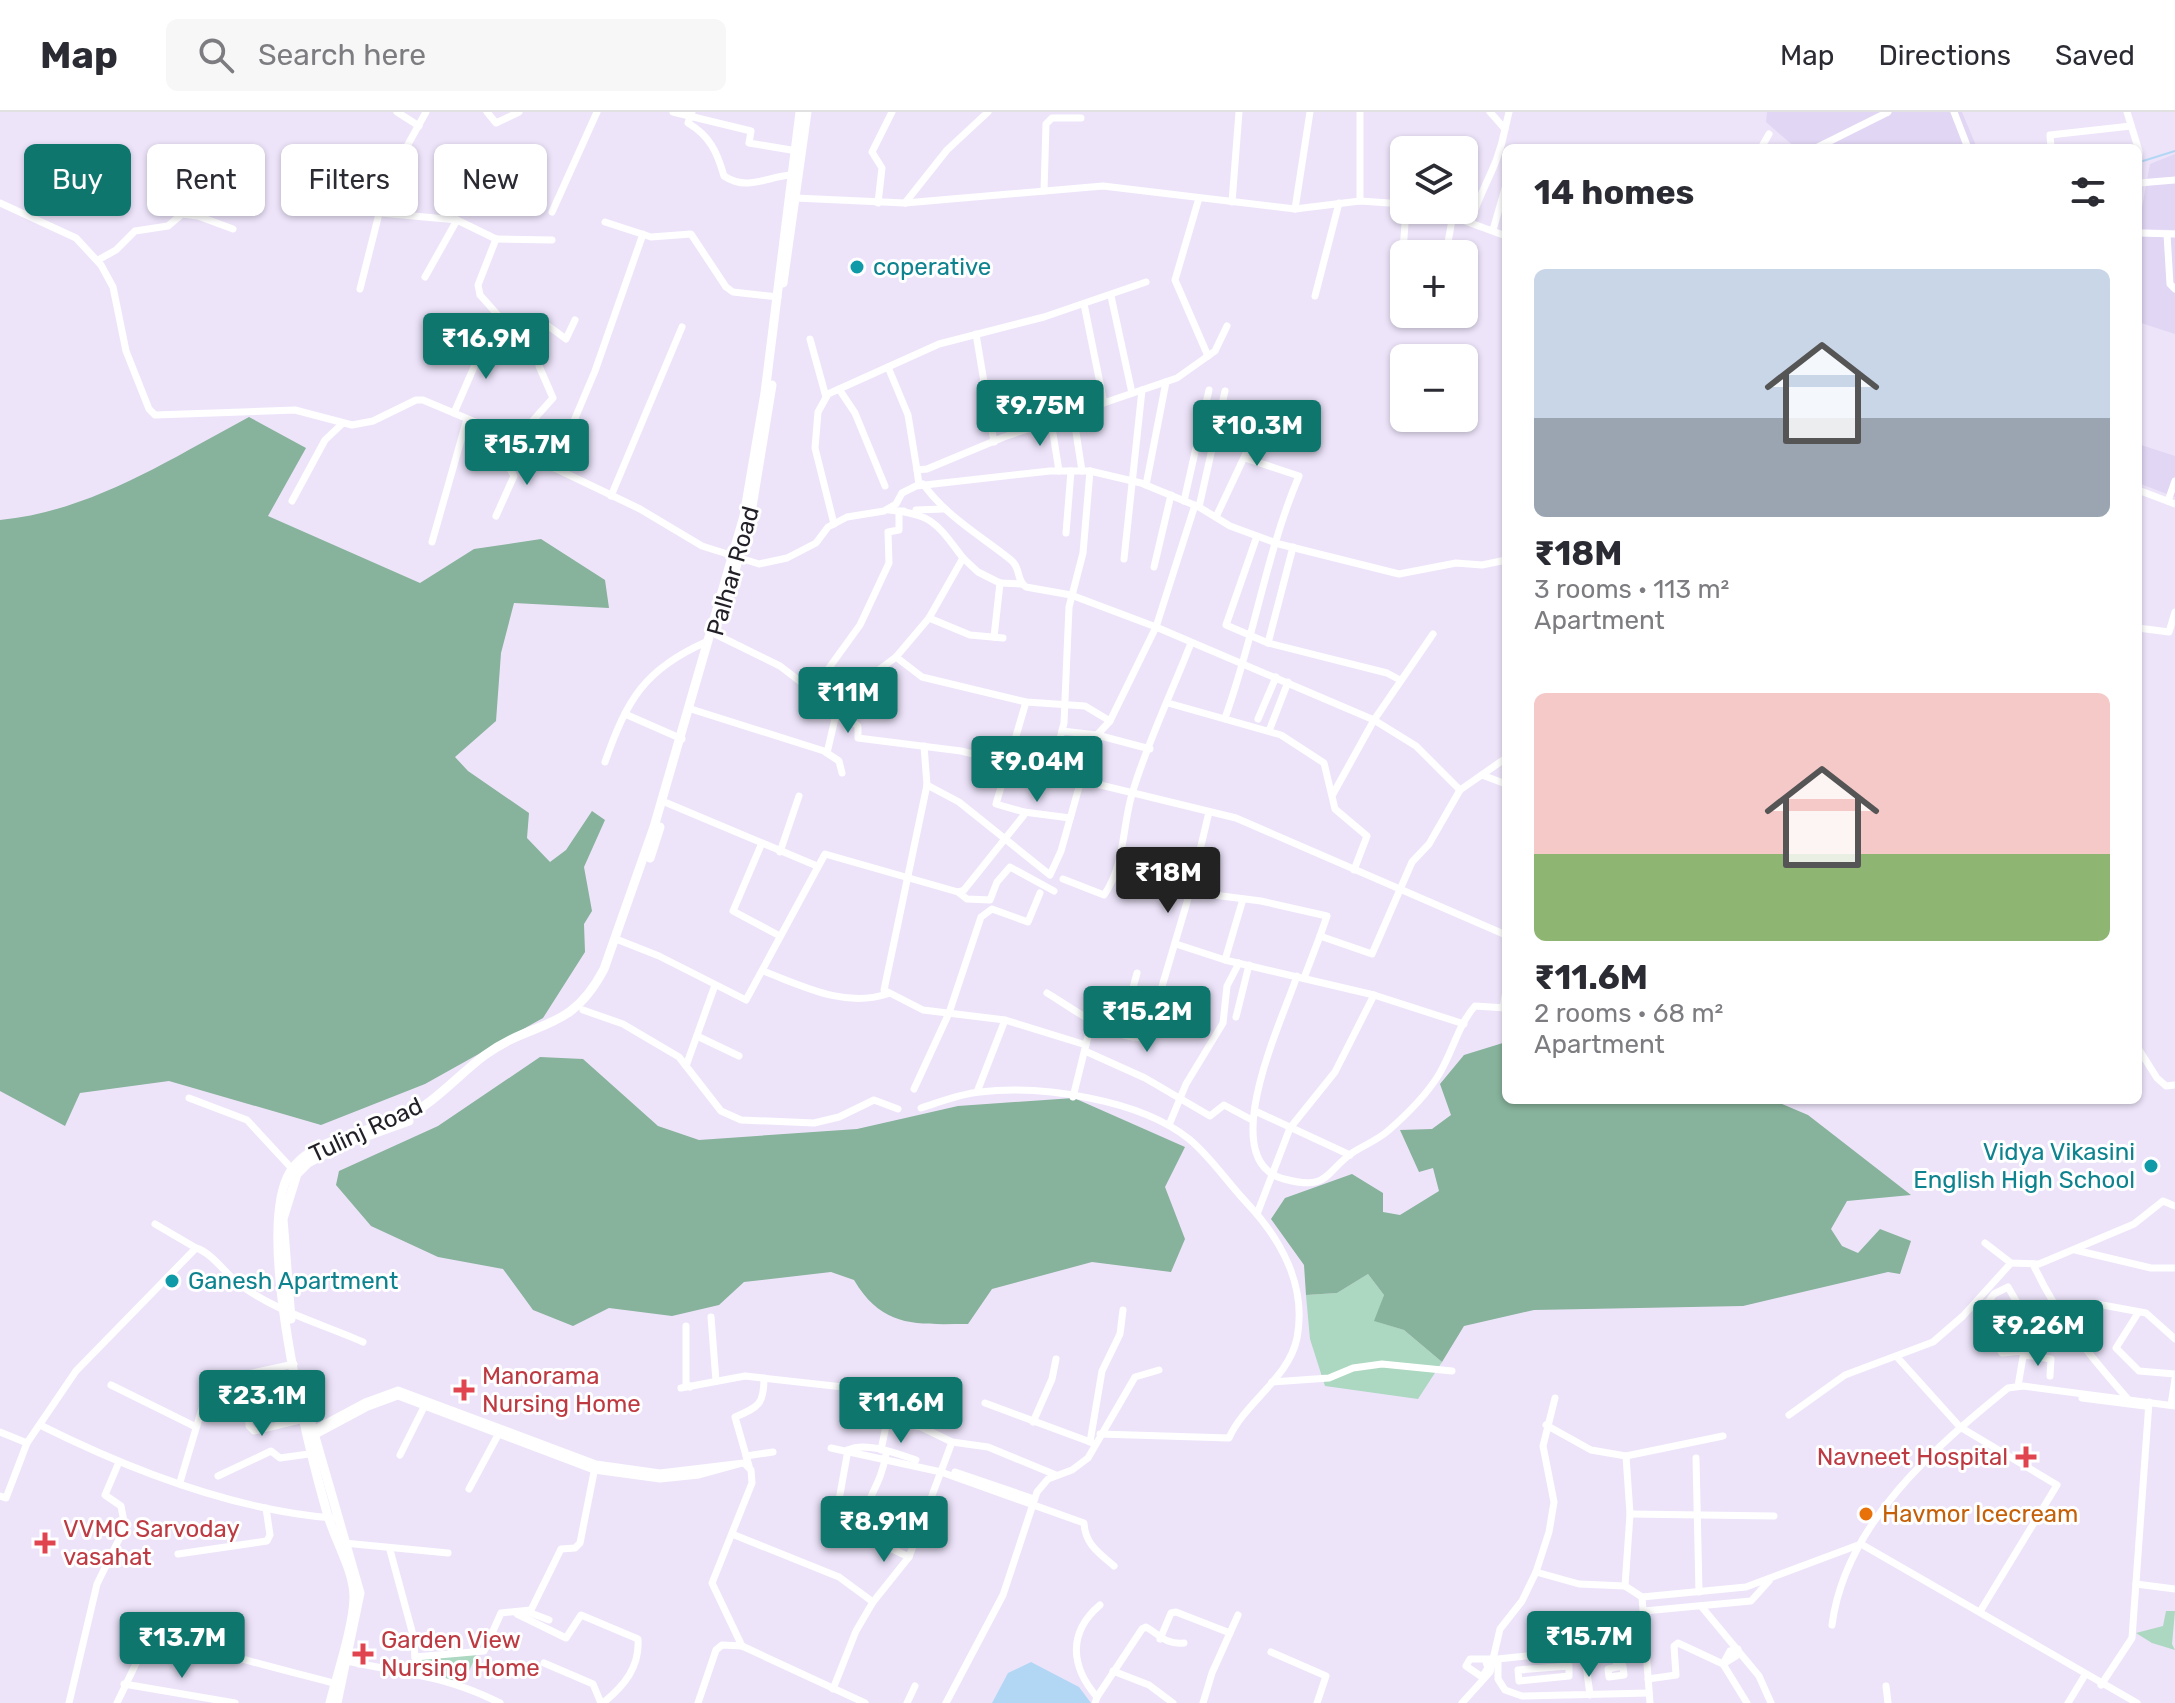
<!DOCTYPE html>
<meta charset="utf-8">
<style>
body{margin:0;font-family:Rubik,sans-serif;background:#f7f7f7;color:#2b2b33;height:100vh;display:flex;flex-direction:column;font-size:30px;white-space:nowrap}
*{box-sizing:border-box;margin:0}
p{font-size:26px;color:#7c7c81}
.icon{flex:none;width:44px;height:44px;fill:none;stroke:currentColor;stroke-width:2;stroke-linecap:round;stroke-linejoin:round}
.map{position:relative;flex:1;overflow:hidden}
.side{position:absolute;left:1502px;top:32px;width:640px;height:960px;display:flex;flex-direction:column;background:#fff;border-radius:12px;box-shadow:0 2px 6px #0004}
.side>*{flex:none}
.guide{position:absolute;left:24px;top:32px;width:760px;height:72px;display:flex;gap:16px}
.tools{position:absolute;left:1390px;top:24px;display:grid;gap:16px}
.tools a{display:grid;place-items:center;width:88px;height:88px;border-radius:12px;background:#fff;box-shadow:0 2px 6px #0004;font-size:40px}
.price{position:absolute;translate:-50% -68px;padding:0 18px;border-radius:8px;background:#0f766e;color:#fff;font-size:26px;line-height:52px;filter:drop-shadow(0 2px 4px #0008)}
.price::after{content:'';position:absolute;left:50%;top:48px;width:24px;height:18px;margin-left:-12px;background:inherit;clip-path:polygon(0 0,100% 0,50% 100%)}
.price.current{background:#222;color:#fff}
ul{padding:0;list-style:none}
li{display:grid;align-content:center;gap:16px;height:424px;padding:0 32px}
li span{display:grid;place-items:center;height:248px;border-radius:12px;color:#555}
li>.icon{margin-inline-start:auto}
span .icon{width:144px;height:144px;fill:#fffc;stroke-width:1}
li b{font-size:34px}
h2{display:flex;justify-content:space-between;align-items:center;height:96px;padding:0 32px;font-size:34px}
.pill{padding:0 28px;border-radius:12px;background:#fff;box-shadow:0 2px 6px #0004;font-size:28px;line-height:72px}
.pill.current{background:#0f766e;color:#fff}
header{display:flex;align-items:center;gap:48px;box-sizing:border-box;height:112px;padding:0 40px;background:#fff;border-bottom:2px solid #e1e1e2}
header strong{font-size:38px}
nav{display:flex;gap:44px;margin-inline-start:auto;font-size:28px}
.search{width:560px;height:72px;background:#f7f7f7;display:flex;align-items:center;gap:20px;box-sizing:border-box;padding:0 28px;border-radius:12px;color:#7c7c81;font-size:30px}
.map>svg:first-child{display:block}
.built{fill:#e1d6f3}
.green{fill:#acd7c0}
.forest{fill:#87b29b}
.water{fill:#b2d7f4}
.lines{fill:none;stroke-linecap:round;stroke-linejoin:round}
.stream{stroke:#b2d7f4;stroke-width:2}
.minor{stroke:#fff;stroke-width:7}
.major{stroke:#fff;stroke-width:9}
.culture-dot{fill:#0f9aa8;stroke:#fff;stroke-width:3}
.health-dot{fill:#e0444e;stroke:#fff;stroke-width:3}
.food-dot{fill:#e8710a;stroke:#fff;stroke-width:3}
.labels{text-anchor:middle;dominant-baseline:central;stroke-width:6;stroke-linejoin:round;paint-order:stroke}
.culture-label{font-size:24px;fill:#0d838f;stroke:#fff;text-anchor:start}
.street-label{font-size:24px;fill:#221f27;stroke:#fff}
.health-label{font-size:24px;fill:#be3a42;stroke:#fff;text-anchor:start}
.food-label{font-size:24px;fill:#c56008;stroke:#fff;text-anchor:start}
</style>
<header>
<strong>Map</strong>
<div class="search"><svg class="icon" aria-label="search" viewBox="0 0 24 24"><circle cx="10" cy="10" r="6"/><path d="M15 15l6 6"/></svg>Search here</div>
<nav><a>Map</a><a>Directions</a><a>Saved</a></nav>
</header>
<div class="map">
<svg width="2175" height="1591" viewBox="0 0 2175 1591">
<rect width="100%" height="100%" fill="#ede4fa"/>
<g class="built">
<polygon points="1767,0 1962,0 1977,36 1796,36 1766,10"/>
<polygon points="2175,42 2175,118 2138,117 2150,52"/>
<polygon points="2138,123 2175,124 2175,222 2138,210"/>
<polygon points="2138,332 2175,344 2175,385 2138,371"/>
</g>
<g class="green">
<polygon points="1368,1162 1384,1183 1375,1209 1404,1218 1442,1250 1418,1287 1325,1274 1310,1227 1306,1183 1337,1181"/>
<polygon points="2166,1499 2175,1499 2172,1532 2175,1538 2152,1531 2136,1521 2163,1514"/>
<polygon points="477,1541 463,1573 417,1560 415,1545"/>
</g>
<g class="forest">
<path d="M249,305L306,336L268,404L420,471L474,437L541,427L605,468L609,496L514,491L501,541L496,609L455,645L468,659L529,701L527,726L550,750L566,738L592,699L605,708L584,755L592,799L584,812L585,840L543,906L425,972L321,1013L169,969L80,981L65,1014L0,979V408C92,399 170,347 249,305Z"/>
<polygon points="1506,930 1506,988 1773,988 1808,1003 1911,1083 1847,1089 1831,1117 1842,1134 1858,1141 1880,1117 1911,1129 1900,1162 1888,1160 1743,1194 1534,1198 1464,1214 1442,1250 1404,1218 1374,1209 1384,1183 1368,1162 1337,1181 1306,1183 1304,1153 1271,1107 1285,1086 1352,1062 1383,1081 1383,1100 1400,1103 1439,1079 1433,1056 1419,1060 1400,1018 1432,1017 1451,1003 1440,972 1464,943"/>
<path d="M540,945L583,947L658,1014L699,1028L857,1017L958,994L1074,986L1185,1035L1165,1075L1185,1127L1171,1160L1092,1150L992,1177L968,1212C917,1212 883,1217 854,1168L831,1160L744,1170L719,1193L672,1204L609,1196L573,1214L533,1198L503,1157L438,1145L371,1114L336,1073L339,1059L438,1014Z"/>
</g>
<polygon class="water" points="1031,1550 1079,1575 1091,1591 992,1591 1008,1561"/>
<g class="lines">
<polyline class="stream" points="2143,49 2175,39"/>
<g class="minor">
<polyline points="397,0 419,14"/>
<polyline points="487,0 496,11 519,0"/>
<polyline points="673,0 751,19 749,31 797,39"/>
<path d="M692,0L688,11C710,24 717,40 724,64C748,80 768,64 791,63"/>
<polyline points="1954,0 1968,36"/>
<polyline points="2127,0 2139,39 2138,76"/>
<polyline points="1505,17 1509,0"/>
<polyline points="1761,36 1769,22"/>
<polyline points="1816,36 1888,0"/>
<polyline points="2051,36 2050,23 2131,14"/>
<polyline points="2139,71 2175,68"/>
<polyline points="1044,79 1046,12 1052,6 1081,6"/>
<polyline points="795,86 905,91 1103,74 1295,97 1360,89 1404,92"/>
<polyline points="1199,86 1175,168 1208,244"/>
<polyline points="1360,89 1360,0"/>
<polyline points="1232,90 1239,0"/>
<polyline points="0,91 76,126 101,153 113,175 126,239 149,297 155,303 295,298 352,313 373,309 416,288 423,288 487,315 540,349 640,397 702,434 759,452 787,446 816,431 828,415 847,405 884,399 896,392 902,381 916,374 1050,359 1090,359 1141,371 1199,395 1230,414 1279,432 1399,462 1456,451 1482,453 1506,448"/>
<polyline points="878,91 882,56 872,40 892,0"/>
<polyline points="905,91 947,38 988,0"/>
<polyline points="1295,97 1310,0"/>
<polyline points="1435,98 1506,124"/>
<polyline points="552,100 597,0"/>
<polyline points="381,101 457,108 496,127 478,173 480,183 497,202 454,301"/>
<path d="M1471,109C1482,74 1498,55 1505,17L1490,0"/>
<polyline points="605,110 651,125 691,122 726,175 733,180 778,185"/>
<polyline points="1493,118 1506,73"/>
<polyline points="2138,121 2175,122"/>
<polyline points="2167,122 2170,172 2175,177"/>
<polyline points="496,127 552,128"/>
<polyline points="1446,142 1453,102"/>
<polyline points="98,148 116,138 135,119 168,114 182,102 198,104 233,117"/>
<polyline points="425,165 457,108"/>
<polyline points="1401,167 1406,98"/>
<polyline points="360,177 387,70 426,0"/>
<polyline points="1111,184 1132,281"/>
<polyline points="1315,184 1339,91"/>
<polyline points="1084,192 1104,291"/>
<polyline points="976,222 994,330"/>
<polyline points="489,225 536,205 566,227 575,208"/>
<polyline points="810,227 826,285"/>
<polyline points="888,255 908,303 917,358"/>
<polyline points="839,277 855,301 885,374"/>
<polyline points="1073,301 1082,359"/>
<polyline points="1051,309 1059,359"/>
<polyline points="554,356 595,259 643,122"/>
<path d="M923,372C948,406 980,423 1011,448C1021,456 1016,468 1026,475L1071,483L1156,515L1374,608L1416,634L1460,678"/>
<polyline points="919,373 917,358 927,357 1004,325 1177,266 1215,239 1227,214"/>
<polyline points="1146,373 1166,270"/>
<polyline points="2138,378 2175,392"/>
<polyline points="611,384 682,215"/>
<polyline points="292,389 325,328 342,312"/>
<polyline points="1184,389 1209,278"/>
<polyline points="2168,389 2175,369"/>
<polyline points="1199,395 1225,279"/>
<polyline points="916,398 943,397"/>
<polyline points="496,404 514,364 502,343 553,286 539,254"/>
<polyline points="1216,405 1255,322 1251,305"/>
<polyline points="834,412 815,336 818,300 828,282 939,232 1044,205 1146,170"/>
<polyline points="1066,421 1071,359"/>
<polyline points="1257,424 1226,513 1268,531 1387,561 1400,568"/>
<polyline points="432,430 467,307"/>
<polyline points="963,446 978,460 1000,471 994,525"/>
<polyline points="1124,447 1142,278"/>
<polyline points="1154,455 1171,383"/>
<polyline points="1000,471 1021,472"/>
<polyline points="929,506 970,523 1003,526"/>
<polyline points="2138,516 2169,520 2175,500"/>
<polyline points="715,522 780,554 858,614 858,626 961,639 1236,706 1506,823"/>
<polyline points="1268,531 1293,435"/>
<polyline points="896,545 922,565 1026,590 1085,594 1110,609"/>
<polyline points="813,578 860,513 889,451 888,420 899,418 899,399 904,399"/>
<polyline points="1168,591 1281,623 1324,651 1335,697 1367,724 1354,758"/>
<polyline points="691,597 824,639 839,649 842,661"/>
<polyline points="625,602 682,627"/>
<path d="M1225,606C1254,527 1266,441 1299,364L1245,346"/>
<polyline points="1258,607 1276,565"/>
<polyline points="1062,619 1097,623 1150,637"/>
<polyline points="1269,619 1288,570"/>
<polyline points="924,634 927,673 884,878 923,898 1005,908 1086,933"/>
<path d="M827,641L837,598L864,569L896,545L929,506L963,446C937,412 933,402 889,398"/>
<path d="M605,650C627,587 645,557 706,530"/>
<polyline points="1051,661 1064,611 1069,495 1083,441 1090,359"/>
<polyline points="1482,663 1506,672"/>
<polyline points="927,673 959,690 1050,763 1061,739 1088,643 1097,623 1110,609 1156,515 1195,393"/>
<polyline points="1333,682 1374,608 1433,522"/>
<polyline points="667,691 817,754"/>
<polyline points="1024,700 1070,706"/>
<polyline points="761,733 733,799 780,824"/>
<polyline points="780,740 799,684"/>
<path d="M1063,767L1104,783C1125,753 1122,716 1132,682C1147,631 1172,580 1191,531"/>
<polyline points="958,780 967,787 990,788 997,770 1010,755 1054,779"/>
<polyline points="1190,780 1209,700"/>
<polyline points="616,827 659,844 746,888 825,742 958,780 964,778 1024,703 1024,700 996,692 1026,590"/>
<polyline points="1176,832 1225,848 1374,883 1335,960 1290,1016 1257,1102"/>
<polyline points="1225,848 1243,787"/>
<path d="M763,859C803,874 844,896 887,882"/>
<path d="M1297,864C1282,909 1214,1049 1284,1067C1329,1079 1324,1061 1352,1041C1364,1033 1378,1028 1389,1018C1405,1004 1426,983 1438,964C1452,942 1458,913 1475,894L1506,896"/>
<polyline points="1304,866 1320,824"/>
<path d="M1047,881C1074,897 1115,930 1147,925L1190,780L1261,789L1327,804L1320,824L1372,842L1412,750L1429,732L1460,678L1506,646"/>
<polyline points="1374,883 1464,912"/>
<polyline points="1503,896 1506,878"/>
<polyline points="583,898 623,912 679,945 721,999 741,1008 814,1011 839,1005 874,988 898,997"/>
<polyline points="1236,905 1249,853"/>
<polyline points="1121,920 1137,861"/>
<polyline points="697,924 739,944"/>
<polyline points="2138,936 2157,966 2166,974 2175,973"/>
<polyline points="1085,939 1145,966 1210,1004 1224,993 1252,1008"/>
<polyline points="686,954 715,873"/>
<polyline points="914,977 949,901 981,805 992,797 1028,810 1040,781"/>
<polyline points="977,980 1005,908"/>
<polyline points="1073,985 1092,908"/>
<polyline points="189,986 247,1008 295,1060"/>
<path d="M921,996C940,990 959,982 980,980C1041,973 1139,987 1189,1027C1210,1044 1227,1070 1246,1090C1281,1127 1307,1174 1297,1226C1289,1266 1245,1290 1229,1326L1100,1322"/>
<polyline points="1255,999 1350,1043"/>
<polyline points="1169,1013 1186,972 1223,911 1227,874 1239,851"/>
<polyline points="155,1112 196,1136"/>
<polyline points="1985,1131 2011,1151 2039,1152 2134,1112 2163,1089 2175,1094"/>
<polyline points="2075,1138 2151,1156 2175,1156"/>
<path d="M2033,1152C2057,1204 2089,1243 2127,1286"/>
<polyline points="1988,1190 1994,1182 2008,1175 2038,1227 2037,1232 2024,1239 2002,1241 1977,1199 1985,1191 1990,1192 2024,1239 2018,1274"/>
<polyline points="2138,1201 2116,1236 2139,1259 2175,1262"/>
<polyline points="711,1205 716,1269"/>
<polyline points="686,1214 686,1271 690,1275"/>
<polyline points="2072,1222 2088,1209 2091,1196 2097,1192 2146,1201 2175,1227"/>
<polyline points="2025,1243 2051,1247 2050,1264"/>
<polyline points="1897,1245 1960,1315 2057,1373 1981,1498"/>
<polyline points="294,1252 248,1262 249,1314 254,1319 308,1306"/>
<polyline points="1272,1270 1329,1266 1353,1256 1382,1252 1452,1259"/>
<polyline points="111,1273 196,1315"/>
<polyline points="681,1276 745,1264 852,1276 876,1284 874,1298 887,1309 921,1315 952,1330 988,1335 1056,1363"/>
<polyline points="1555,1286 1543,1334 1554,1390 1549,1420 1536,1460 1579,1472 1625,1474 1642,1485 1746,1475 1861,1432"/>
<polyline points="2082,1286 2145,1294"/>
<polyline points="985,1291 1093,1331"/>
<polyline points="2171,1293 2175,1267"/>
<polyline points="1789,1303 1845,1263 1933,1230 1963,1204 2011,1151"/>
<polyline points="1033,1310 1052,1267 1056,1247"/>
<path d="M40,1313C130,1358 232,1398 333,1406"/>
<polyline points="1546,1313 1591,1338 1626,1344 1723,1324"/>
<path d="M0,1320L27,1331L76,1259L196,1136C211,1140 225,1161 238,1171C273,1199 323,1212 363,1230"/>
<polyline points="309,1320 365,1290 398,1278 596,1352 660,1361 744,1351 751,1358 752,1371 712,1471 742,1534"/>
<polyline points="310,1326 368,1295 398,1284 594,1358 660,1367 699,1363 739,1352"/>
<polyline points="1090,1330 1102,1259 1120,1222 1123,1198"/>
<path d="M831,1336L941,1360L1084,1411C1085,1432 1099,1441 1114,1454"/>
<path d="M848,1338C866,1329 898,1342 916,1348"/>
<polyline points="848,1338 835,1410 909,1445"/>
<polyline points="881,1338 887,1309"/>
<polyline points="400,1343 425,1293"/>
<polyline points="746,1344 773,1340"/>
<polyline points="1696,1346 1699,1480"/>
<path d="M749,1354L735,1305C759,1295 764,1292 764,1266"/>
<polyline points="955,1360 1034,1387"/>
<polyline points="218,1364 271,1339 280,1346 316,1341"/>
<polyline points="180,1370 203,1293"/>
<polyline points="469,1377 498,1323"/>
<polyline points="0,1384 6,1386 27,1331"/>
<polyline points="1630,1402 1774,1404"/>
<polyline points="732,1422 839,1465 873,1490"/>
<path d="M859,1423C863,1389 881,1375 886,1342"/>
<polyline points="344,1431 448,1441"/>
<polyline points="1861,1432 2137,1591"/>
<polyline points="390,1438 413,1523 415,1545"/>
<polyline points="178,1442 267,1429 270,1423 266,1396"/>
<polyline points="2136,1472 2175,1477"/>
<polyline points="1625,1474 1630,1402 1626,1344"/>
<polyline points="1642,1485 1650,1591"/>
<polyline points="1701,1494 1759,1564 1771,1591"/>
<polyline points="1644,1499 1751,1489 1769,1469"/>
<polyline points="528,1500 549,1508"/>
<path d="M517,1502L566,1526L581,1503L638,1527C640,1555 624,1574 603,1591"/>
<path d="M1832,1513C1845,1412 1934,1336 2008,1276L2023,1274L2175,1294"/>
<polygon points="1618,1518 1620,1528 1606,1529 1605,1520"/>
<polyline points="1160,1527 1171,1501 1176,1500 1230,1521"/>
<polyline points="1614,1528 1617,1555 1623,1554 1624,1563 1609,1565 1608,1557 1617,1555"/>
<polygon points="1738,1537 1736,1544 1723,1552 1730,1539"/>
<polyline points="1271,1540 1326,1564 1317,1591"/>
<polyline points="1602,1542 1646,1538"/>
<polyline points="1485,1547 1488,1556 1482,1565 1466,1554 1470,1547 1491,1547"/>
<path d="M347,1549C406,1562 444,1563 500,1591"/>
<polyline points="544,1551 593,1572 601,1591"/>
<polygon points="1569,1554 1569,1564 1519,1569 1518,1558"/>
<polyline points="1113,1559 1149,1573 1173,1591"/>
<polyline points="417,1560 415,1545 484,1539 501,1501 531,1498 561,1437 575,1436 580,1431 595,1355"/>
<polyline points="1648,1567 1676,1563 1674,1534 1678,1531 1723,1552 1747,1591"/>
<polyline points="124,1572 235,1591"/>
<polyline points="2101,1573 2132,1526 2149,1290"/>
<polyline points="1886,1574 1888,1591"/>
<polyline points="833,1577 856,1519 873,1490 909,1445 952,1330"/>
<polyline points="1590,1583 1584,1538 1498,1547 1498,1567 1505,1578 1522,1584 1649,1581"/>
<path d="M1097,1585L1142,1517L1146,1515C1160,1523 1166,1533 1184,1531"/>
<polyline points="69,1591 97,1472 125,1415 121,1394 105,1383 119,1350"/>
<path d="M117,1591L154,1514C212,1543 275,1555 337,1572"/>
<polyline points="698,1591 716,1538 722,1533 742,1534 865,1591"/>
<polyline points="907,1591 915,1574"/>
<polyline points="946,1591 1003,1483 1037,1380 1048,1367 1072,1358 1088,1346 1135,1265 1159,1258"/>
<path d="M1095,1591L1097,1585C1071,1555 1067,1521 1100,1493"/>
<polyline points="1203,1591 1212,1561 1238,1503"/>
<polyline points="1462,1591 1490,1560 1500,1517 1522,1489 1536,1460"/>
<polyline points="2068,1591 2085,1563"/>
</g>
<g class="major">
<polyline points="783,171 807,0"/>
<polyline points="751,401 772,273"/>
<polyline points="734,462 744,427"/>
<polyline points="650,746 660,715"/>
<polyline points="291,1207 283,1107 297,1062 308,1051 342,1033 409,1009"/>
<polyline points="307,1297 360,1481 337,1591"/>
<path d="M330,1591C337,1563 354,1512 354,1485C354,1459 335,1428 328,1404C308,1336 254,1119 290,1060C311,1026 370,1020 403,1006C434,992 458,963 485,943C534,907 570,922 604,857L654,715L744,404L765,281L800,0"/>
</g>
</g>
<g class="culture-dot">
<circle cx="857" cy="155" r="8"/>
<circle cx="2151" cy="1054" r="8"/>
<circle cx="172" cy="1169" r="8"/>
</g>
<g class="health-dot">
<path d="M460 1266h8v8h8v8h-8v8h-8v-8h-8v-8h8z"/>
<path d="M2022 1333h8v8h8v8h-8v8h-8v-8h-8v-8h8z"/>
<path d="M41 1419h8v8h8v8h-8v8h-8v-8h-8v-8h8z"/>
<path d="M359 1530h8v8h8v8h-8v8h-8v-8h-8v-8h8z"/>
</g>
<circle class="food-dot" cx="1866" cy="1402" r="8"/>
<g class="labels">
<g class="culture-label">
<text x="873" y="155">coperative</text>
<text x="2135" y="1040" text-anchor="end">Vidya Vikasini<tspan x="2135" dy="28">English High School</tspan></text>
<text x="188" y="1169">Ganesh Apartment</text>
</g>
<g class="street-label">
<text transform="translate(733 459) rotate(-74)">Palhar Road</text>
<text transform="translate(366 1018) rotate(-25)">Tulinj Road</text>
</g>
<g class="health-label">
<text x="482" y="1264">Manorama<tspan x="482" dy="28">Nursing Home</tspan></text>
<text x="2008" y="1345" text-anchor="end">Navneet Hospital</text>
<text x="63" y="1417">VVMC Sarvoday<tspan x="63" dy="28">vasahat</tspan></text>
<text x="381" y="1528">Garden View<tspan x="381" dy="28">Nursing Home</tspan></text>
</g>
<g class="food-label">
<text x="1882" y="1402">Havmor Icecream</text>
</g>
</g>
</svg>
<div class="tools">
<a><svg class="icon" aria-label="layers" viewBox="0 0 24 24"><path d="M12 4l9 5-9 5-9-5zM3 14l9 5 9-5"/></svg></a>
<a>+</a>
<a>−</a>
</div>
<b class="price" style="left:486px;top:269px">₹16.9M</b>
<b class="price" style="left:1040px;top:336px">₹9.75M</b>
<b class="price" style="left:1257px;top:356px">₹10.3M</b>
<b class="price" style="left:527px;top:375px">₹15.7M</b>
<b class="price" style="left:848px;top:623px">₹11M</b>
<b class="price" style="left:1037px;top:692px">₹9.04M</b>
<b class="price current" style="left:1168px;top:803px">₹18M</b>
<b class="price" style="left:1147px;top:942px">₹15.2M</b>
<b class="price" style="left:2038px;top:1256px">₹9.26M</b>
<b class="price" style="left:262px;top:1326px">₹23.1M</b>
<b class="price" style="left:901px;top:1333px">₹11.6M</b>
<b class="price" style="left:884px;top:1452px">₹8.91M</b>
<b class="price" style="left:1589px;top:1567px">₹15.7M</b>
<b class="price" style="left:182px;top:1568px">₹13.7M</b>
<div class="guide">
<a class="pill current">Buy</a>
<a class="pill">Rent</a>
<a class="pill">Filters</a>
<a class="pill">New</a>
</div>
<section class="side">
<h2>14 homes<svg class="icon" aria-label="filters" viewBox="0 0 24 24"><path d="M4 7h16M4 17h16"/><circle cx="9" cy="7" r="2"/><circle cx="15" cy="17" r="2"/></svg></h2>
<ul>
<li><span style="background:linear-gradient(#c9d6e8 60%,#9aa5b1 0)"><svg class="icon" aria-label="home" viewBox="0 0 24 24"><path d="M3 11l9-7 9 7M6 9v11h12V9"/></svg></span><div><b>₹18M</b><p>3 rooms · 113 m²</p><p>Apartment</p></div></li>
<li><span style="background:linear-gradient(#f6c9c9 65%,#8fb573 0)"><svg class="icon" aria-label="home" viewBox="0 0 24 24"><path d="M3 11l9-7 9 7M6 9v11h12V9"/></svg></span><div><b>₹11.6M</b><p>2 rooms · 68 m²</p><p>Apartment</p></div></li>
</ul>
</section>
</div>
